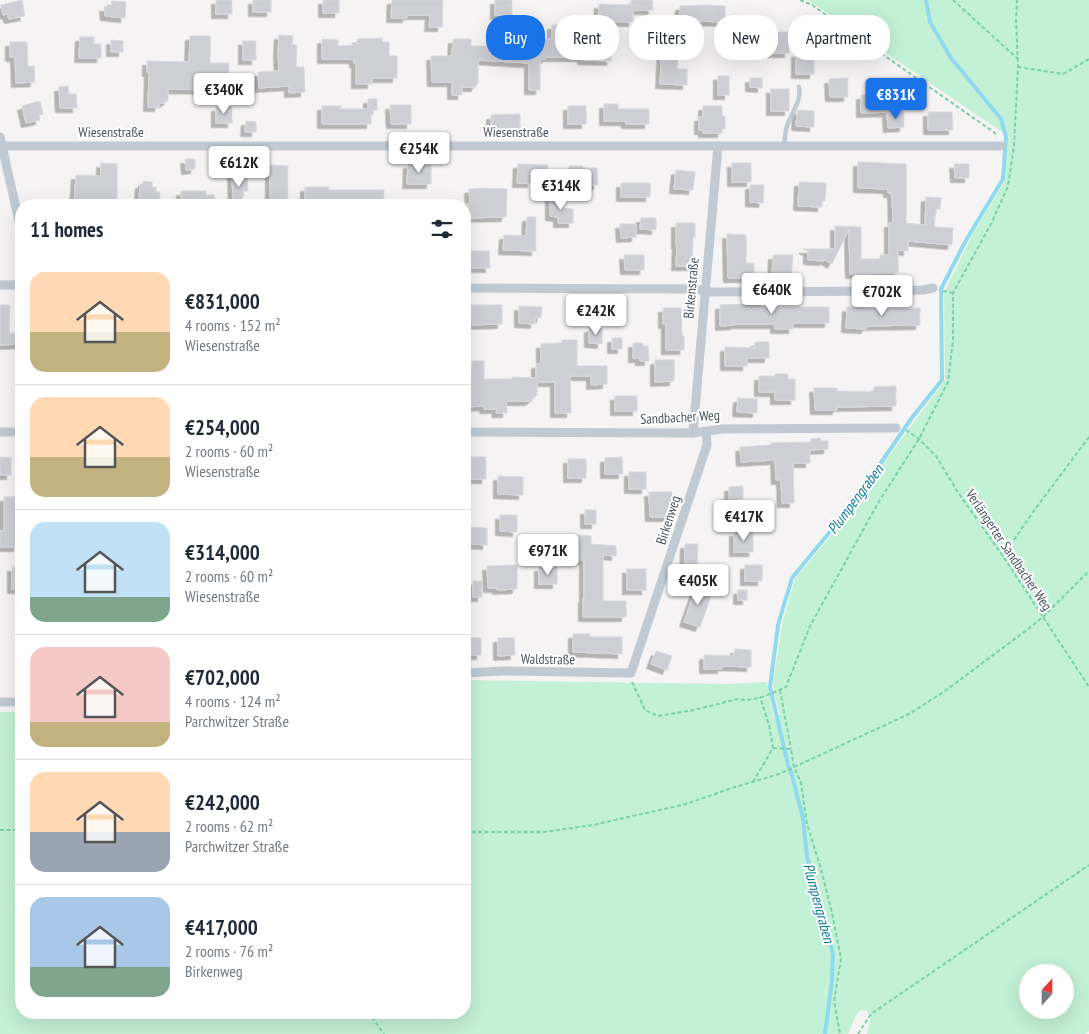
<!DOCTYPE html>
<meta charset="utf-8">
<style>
body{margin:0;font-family:"PT Sans Narrow",sans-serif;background:#f2f2f3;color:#1f2937;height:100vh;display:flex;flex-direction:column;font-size:19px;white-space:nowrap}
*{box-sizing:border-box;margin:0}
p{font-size:16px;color:#747a83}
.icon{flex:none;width:28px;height:28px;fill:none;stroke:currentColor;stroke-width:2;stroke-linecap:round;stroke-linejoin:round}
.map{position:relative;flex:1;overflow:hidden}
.sheet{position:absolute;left:15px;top:199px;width:456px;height:820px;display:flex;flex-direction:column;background:#fff;border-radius:20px;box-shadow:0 5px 20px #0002}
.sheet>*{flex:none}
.hud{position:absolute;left:486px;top:15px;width:475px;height:45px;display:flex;gap:10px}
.needle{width:32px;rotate:21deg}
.buttons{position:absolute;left:1019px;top:964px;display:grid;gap:10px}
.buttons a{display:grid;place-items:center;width:55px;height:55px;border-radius:50%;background:#fff;box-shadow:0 5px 20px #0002;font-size:25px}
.price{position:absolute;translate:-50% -42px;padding:0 11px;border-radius:5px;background:#fff;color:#222;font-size:16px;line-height:32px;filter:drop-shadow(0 1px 2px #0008)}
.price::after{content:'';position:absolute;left:50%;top:30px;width:15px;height:11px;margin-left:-8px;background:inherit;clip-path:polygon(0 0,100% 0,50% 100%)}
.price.active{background:#1a73e8;color:#fff}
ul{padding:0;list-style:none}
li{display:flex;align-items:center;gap:15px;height:125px;padding:0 15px}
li+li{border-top:1px solid #e0e1e3}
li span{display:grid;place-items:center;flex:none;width:140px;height:100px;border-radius:15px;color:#555}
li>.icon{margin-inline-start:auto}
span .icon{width:60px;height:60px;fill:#fffc;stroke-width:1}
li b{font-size:21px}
h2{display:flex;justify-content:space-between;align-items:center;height:60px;padding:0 15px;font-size:21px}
.tag{padding:0 18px;border-radius:20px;background:#fff;box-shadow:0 5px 20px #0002;font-size:18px;line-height:45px}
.tag.active{background:#1a73e8;color:#fff}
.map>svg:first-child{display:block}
.green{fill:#c3f1d5;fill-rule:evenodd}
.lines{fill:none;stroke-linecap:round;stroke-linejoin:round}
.stream{stroke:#90daee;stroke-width:4}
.building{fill:#cdcfd5;stroke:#d7d9de;filter:url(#shadow)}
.path{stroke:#7ad0a6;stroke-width:2;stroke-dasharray:4 2.5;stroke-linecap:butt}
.service{stroke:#c1cad2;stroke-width:4.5}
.minor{stroke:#c1cad2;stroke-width:9}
.labels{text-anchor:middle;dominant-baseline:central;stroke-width:4;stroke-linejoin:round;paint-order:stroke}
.street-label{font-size:14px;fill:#4a5661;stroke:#fff}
.water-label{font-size:15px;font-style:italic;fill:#0c7c9b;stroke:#fff}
</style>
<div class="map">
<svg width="1089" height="1034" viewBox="0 0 1089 1034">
<defs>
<filter id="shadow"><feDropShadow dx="-4.5" dy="4.5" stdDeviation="0" flood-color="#0004"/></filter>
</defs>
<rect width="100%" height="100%" fill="#f5f3f3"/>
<path class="green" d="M808,0H1089V1031L1085,1034H867L871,1016L867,1011L861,1010L856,1015L848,1034H0V712H21V1012H465V680L727,684L767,682L774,718L780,715L774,693L773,682L782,625L795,579L858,503L886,460L945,380L944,293L970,239L1005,181L1008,136ZM1028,972H1065V1010H1028Z"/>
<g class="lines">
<polyline class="stream" points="825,1034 832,981 833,954 807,857 803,818 791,772 788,765 770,687 778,625 792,578 852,505 911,419 942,380 941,289 965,242 1003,179 1006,137 1001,119 951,58 930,22 926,0"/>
</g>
<g class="building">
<polygon points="22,0 25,16 9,19 7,14 3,15 1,5"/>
<rect x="216" y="0" width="16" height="14"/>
<rect x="253" y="0" width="18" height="12"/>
<rect x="323" y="0" width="16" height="13"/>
<polygon points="392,0 443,0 442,27 429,27 430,15 407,15 407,18 391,18"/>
<rect x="495" y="0" width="17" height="15"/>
<polygon points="631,0 652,0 653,10 633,10 633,22 598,21 599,4 631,5"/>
<polygon points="112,1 126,2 125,18 105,16 104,7 111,7"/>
<polygon points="707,5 725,6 725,22 695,21 694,28 679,27 680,6"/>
<polygon points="746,16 761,16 760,33 746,33"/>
<polygon points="552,25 568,25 568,46 591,46 591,49 611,49 611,61 582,60 582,57 546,57 546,59 540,59 540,90 529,90 529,63 478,60 478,84 476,84 476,87 462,87 462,95 452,95 452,82 432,82 431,56 452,56 453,39 471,39 471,46 502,46 502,44 523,44 523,40 552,39"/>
<rect x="640" y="31" width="15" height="17"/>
<rect x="772" y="32" width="17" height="21"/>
<polygon points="279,35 293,36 292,45 297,45 296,67 304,67 305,92 289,93 289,86 259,88 258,72 279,71 278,53"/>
<polygon points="190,36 210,36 210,63 229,63 228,81 216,81 216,90 168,89 168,101 165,101 165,103 159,103 159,107 148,107 149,72 147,72 147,61 189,62"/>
<polygon points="80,37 94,37 94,44 101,44 101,58 79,58"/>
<polygon points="382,38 382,42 389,42 389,56 397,56 397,78 372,78 372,84 356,84 356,63 354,63 354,59 322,59 322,39 338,40 338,46 357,45 357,39"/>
<polygon points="111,40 123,41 123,52 111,52"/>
<rect x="243" y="41" width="13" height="19"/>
<polygon points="10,42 27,42 28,67 34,66 35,82 16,83 15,57 10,57"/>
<polygon points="662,46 674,47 674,52 678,52 677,69 687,69 687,85 660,84"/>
<rect x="796" y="53" width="18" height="21"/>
<rect x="718" y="76" width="11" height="19"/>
<polygon points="750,78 762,78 762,88 750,87"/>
<polygon points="848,78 848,97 830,97 829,79"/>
<polygon points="68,86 69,94 76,94 77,108 60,108 59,87"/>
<rect x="771" y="89" width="18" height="22"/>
<polygon points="861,95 877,95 877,98 895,98 896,112 861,113"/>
<polygon points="368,99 377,99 377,110 371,110 371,124 322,124 322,106 341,106 341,109 368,109"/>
<polygon points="36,102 40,102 43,114 39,115 40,120 26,123 22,106"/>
<polygon points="604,104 618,104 618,109 649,109 649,124 626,124 626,121 604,121"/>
<polygon points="390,105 411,105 411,124 391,124"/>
<rect x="568" y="106" width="18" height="18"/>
<polygon points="703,106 722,106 722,116 725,116 725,129 722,129 722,133 703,133 703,130 699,130 699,117 703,117"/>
<rect x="216" y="107" width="16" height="16"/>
<polygon points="798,110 814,111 814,127 796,126 797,114"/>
<polygon points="904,112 904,127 888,128 887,113"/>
<polygon points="928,112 952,112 953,130 928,130"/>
<polygon points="520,114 520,130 491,130 491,115"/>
<polygon points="246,121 256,122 256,132 245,132"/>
<polygon points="185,159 195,159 195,169 186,170"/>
<polygon points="858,162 906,164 906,223 925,225 926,197 941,198 940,209 936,209 934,227 953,228 952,245 908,241 908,251 898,250 898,273 850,274 849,229 832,264 824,259 824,261 808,260 808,251 803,249 835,249 835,226 861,227 861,259 880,259 880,255 889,255 889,223 893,223 892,193 888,193 888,189 858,188"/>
<polygon points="101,163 117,164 117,205 74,205 76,175 101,176"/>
<rect x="732" y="163" width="19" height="19"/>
<polygon points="408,164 431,165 431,184 407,184"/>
<polygon points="518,164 548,165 547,175 532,174 532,183 517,183"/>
<polygon points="954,164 969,164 969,178 955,178"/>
<polygon points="270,165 288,166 288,205 270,205"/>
<polygon points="569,166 583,166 583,168 597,168 598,185 584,185 584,182 568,181"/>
<polygon points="676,170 695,172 693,190 674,189"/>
<polygon points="232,174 247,174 248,191 243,191 242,205 233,205"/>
<polygon points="143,181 152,182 152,187 156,187 156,192 160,192 160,201 139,200 140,184 143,184"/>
<polygon points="799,182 826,183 825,201 822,201 822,207 798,206"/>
<rect x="621" y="183" width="29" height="14"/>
<polygon points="750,185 764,185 763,203 750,202"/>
<polygon points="305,187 329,187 329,190 384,190 384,205 305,205"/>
<polygon points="482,188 507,189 506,217 465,218 465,204 470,204 469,189"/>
<polygon points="181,191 206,191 206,195 214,195 215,205 181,205"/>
<polygon points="550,197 562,198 561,208 573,209 573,223 558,223 558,217 550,216"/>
<polygon points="527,217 536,217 536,251 503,250 504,235 526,236"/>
<polygon points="641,218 656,218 656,230 640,229"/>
<polygon points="676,223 695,223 695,237 693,237 692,266 676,266 677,245 676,245"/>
<polygon points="620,224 636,224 636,237 621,238"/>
<polygon points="727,234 746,235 746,263 754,263 754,278 728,278"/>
<polygon points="469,251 489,251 490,268 469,268"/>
<polygon points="624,255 644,255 644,270 625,270"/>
<polygon points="773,255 793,255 791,280 772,279"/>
<polygon points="760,304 761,307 829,307 829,323 793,323 793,329 775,329 775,324 735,324 735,325 720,326 720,305"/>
<polygon points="0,305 10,305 9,333 20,333 20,344 0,345"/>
<polygon points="465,305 502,305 502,324 465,325"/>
<polygon points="519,306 542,307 541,318 535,317 535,324 519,323"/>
<polygon points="847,307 878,309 920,308 920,325 866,326 866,329 846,328"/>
<polygon points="663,308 681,308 682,336 684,336 684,350 666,350 666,324 663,324"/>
<polygon points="589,328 602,328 602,344 589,343"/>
<rect x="612" y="338" width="10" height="11"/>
<polygon points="562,340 577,340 577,366 607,366 607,384 591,385 591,376 570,376 571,413 555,413 555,382 537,382 537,395 530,401 506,401 507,413 496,413 497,409 484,409 484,406 465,407 465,369 472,369 472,361 484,361 484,379 512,379 512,377 536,378 536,364 541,364 541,344 562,343"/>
<polygon points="755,342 769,342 769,358 747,358 747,366 725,366 725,347 755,348"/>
<polygon points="633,343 643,343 643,346 648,346 649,361 640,361 640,358 633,358"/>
<polygon points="655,360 674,360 674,381 655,382"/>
<polygon points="775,374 788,374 788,379 795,379 795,400 775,400 775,392 759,392 759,376 775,376"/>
<polygon points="896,386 896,406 837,407 837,410 815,410 814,388 837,388 837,391 874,392 874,387"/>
<rect x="615" y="396" width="22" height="15"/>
<polygon points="738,398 757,399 757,413 737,412"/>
<polygon points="820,438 821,441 828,441 828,449 810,450 810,463 793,463 794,503 782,503 781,480 776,480 775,460 741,462 740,447 771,445 771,443 811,442 811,439"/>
<polygon points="0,457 11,458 11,475 0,475"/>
<rect x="465" y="457" width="21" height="22"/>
<polygon points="622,457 623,474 605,474 605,458"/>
<rect x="568" y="459" width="18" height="19"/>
<rect x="629" y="472" width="17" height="17"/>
<polygon points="498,476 523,477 523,495 498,494"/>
<polygon points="743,486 743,499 729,499 729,487"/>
<polygon points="649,492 672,492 673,517 650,517"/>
<polygon points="4,497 20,497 18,547 0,547 0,531 4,531"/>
<rect x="585" y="510" width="11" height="14"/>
<polygon points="500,515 517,515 517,532 500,531"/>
<polygon points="470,527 487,528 487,545 470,544"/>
<rect x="734" y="532" width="19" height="20"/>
<polygon points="570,535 591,536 591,544 616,546 616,556 603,555 603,601 626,601 626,617 583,617 583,598 584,599 584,560 569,559"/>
<polygon points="685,544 698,544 697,569 701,569 702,584 684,584"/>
<polygon points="517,565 517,589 497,590 497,588 488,588 487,566"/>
<rect x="745" y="565" width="17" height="16"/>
<rect x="12" y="567" width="9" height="22"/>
<rect x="539" y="567" width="18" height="17"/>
<rect x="627" y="569" width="19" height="21"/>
<rect x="473" y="581" width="9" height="16"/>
<polygon points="697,585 710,586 710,599 700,627 684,622"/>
<rect x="738" y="590" width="9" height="10"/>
<polygon points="573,634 590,634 590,637 622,637 622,654 573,652"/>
<polygon points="465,637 481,638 481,655 465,655"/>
<polygon points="498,638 514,638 515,655 498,656"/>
<polygon points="735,649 751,650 751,667 722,666 722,669 704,669 704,655 734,656"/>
<polygon points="656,651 672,656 667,670 651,664"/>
</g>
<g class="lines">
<g class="path">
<polyline points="800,0 812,5 995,133 997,137"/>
<polyline points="953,0 1018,59"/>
<polyline points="1018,67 1063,74 1089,59"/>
<polyline points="943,291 953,293"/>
<polyline points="906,430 919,439 936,456 957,491 1003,556 1089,687"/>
<polyline points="1003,556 1033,512 1089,437"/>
<path d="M632,682L645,710L658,716L694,710L738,699C752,703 773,693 786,687L810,626L878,503L919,439L948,382L953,340V293L992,222L1008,186L1014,146L1018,67L1016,19L1017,0"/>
<polyline points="780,690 791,749"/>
<polyline points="773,748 791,749 794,767 801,783 807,824 821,869 832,913 841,959 834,1001 840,1034"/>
<polyline points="753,782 773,748 769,725 760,697"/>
<polyline points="0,830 21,830"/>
<polyline points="465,832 544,832 593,825 686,804 732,788 779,774 909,714 945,691 1024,632 1043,617 1089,571"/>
<polyline points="368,1012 384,1034"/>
<polyline points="858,1034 871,1014 1089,865"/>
</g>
<path class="service" d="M784,146C785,139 785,132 787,126C791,113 802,101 799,87"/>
<g class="minor">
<polyline points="0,137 21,230"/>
<polyline points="0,146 1001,146"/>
<polyline points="0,285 21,285"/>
<polyline points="465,288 695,289 711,292 718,292 899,291 923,290 933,288"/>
<polyline points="0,432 21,432"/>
<polyline points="465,432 693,433 722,429 896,428"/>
<polyline points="693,433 718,146"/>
<polyline points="465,673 502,671 631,673 707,445 706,431"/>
<polyline points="0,702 21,702"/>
</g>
</g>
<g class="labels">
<g class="street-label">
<text x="111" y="132">Wiesenstraße</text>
<text x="516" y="132">Wiesenstraße</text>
<text transform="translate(691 288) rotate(-85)">Birkenstraße</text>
<text transform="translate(680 417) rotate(-3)">Sandbacher Weg</text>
<text transform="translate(668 520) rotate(-72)">Birkenweg</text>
<text transform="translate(1009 550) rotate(56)">Verlängerter Sandbacher Weg</text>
<text transform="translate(548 659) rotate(1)">Waldstraße</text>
</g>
<g class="water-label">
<text transform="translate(855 499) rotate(-53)">Plumpengraben</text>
<text transform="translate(819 903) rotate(75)">Plumpengraben</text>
</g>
</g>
</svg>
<div class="buttons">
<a><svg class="needle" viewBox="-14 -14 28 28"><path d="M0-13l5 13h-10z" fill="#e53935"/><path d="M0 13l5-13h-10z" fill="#747a83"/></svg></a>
</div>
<b class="price" style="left:224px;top:115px">€340K</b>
<b class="price active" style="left:896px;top:120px">€831K</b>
<b class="price" style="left:419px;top:174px">€254K</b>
<b class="price" style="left:239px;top:188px">€612K</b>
<b class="price" style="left:561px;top:211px">€314K</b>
<b class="price" style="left:772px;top:315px">€640K</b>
<b class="price" style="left:882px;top:317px">€702K</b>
<b class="price" style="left:596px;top:336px">€242K</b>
<b class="price" style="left:744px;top:542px">€417K</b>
<b class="price" style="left:548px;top:576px">€971K</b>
<b class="price" style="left:698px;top:606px">€405K</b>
<div class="hud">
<a class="tag active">Buy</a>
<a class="tag">Rent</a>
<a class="tag">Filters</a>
<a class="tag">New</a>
<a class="tag">Apartment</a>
</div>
<section class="sheet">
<h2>11 homes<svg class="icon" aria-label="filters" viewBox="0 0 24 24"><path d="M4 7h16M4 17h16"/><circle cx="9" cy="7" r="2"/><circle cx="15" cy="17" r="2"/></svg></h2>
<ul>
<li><span style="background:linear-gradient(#ffd9b3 60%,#c2b280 0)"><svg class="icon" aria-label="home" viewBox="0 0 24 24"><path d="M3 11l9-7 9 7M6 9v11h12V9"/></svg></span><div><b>€831,000</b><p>4 rooms · 152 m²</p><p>Wiesenstraße</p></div></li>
<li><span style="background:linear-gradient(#ffd9b3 60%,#c2b280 0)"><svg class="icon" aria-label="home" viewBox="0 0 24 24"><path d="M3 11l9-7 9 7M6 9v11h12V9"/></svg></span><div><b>€254,000</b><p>2 rooms · 60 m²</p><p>Wiesenstraße</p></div></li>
<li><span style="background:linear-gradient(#bfe0f5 75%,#7fa58c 0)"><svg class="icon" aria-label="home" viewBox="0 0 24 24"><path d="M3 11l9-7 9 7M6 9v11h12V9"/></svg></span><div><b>€314,000</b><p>2 rooms · 60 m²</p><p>Wiesenstraße</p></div></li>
<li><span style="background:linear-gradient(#f6c9c9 75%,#c2b280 0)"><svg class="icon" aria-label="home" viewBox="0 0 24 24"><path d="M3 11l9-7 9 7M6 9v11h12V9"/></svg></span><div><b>€702,000</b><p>4 rooms · 124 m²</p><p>Parchwitzer Straße</p></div></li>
<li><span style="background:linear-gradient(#ffd9b3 60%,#9aa5b1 0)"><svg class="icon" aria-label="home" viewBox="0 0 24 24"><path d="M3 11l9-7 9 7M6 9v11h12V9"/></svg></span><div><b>€242,000</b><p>2 rooms · 62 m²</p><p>Parchwitzer Straße</p></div></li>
<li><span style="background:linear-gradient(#a9c7e8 70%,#7fa58c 0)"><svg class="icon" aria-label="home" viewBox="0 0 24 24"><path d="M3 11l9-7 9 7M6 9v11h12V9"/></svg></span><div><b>€417,000</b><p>2 rooms · 76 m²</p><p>Birkenweg</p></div></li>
</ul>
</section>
</div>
